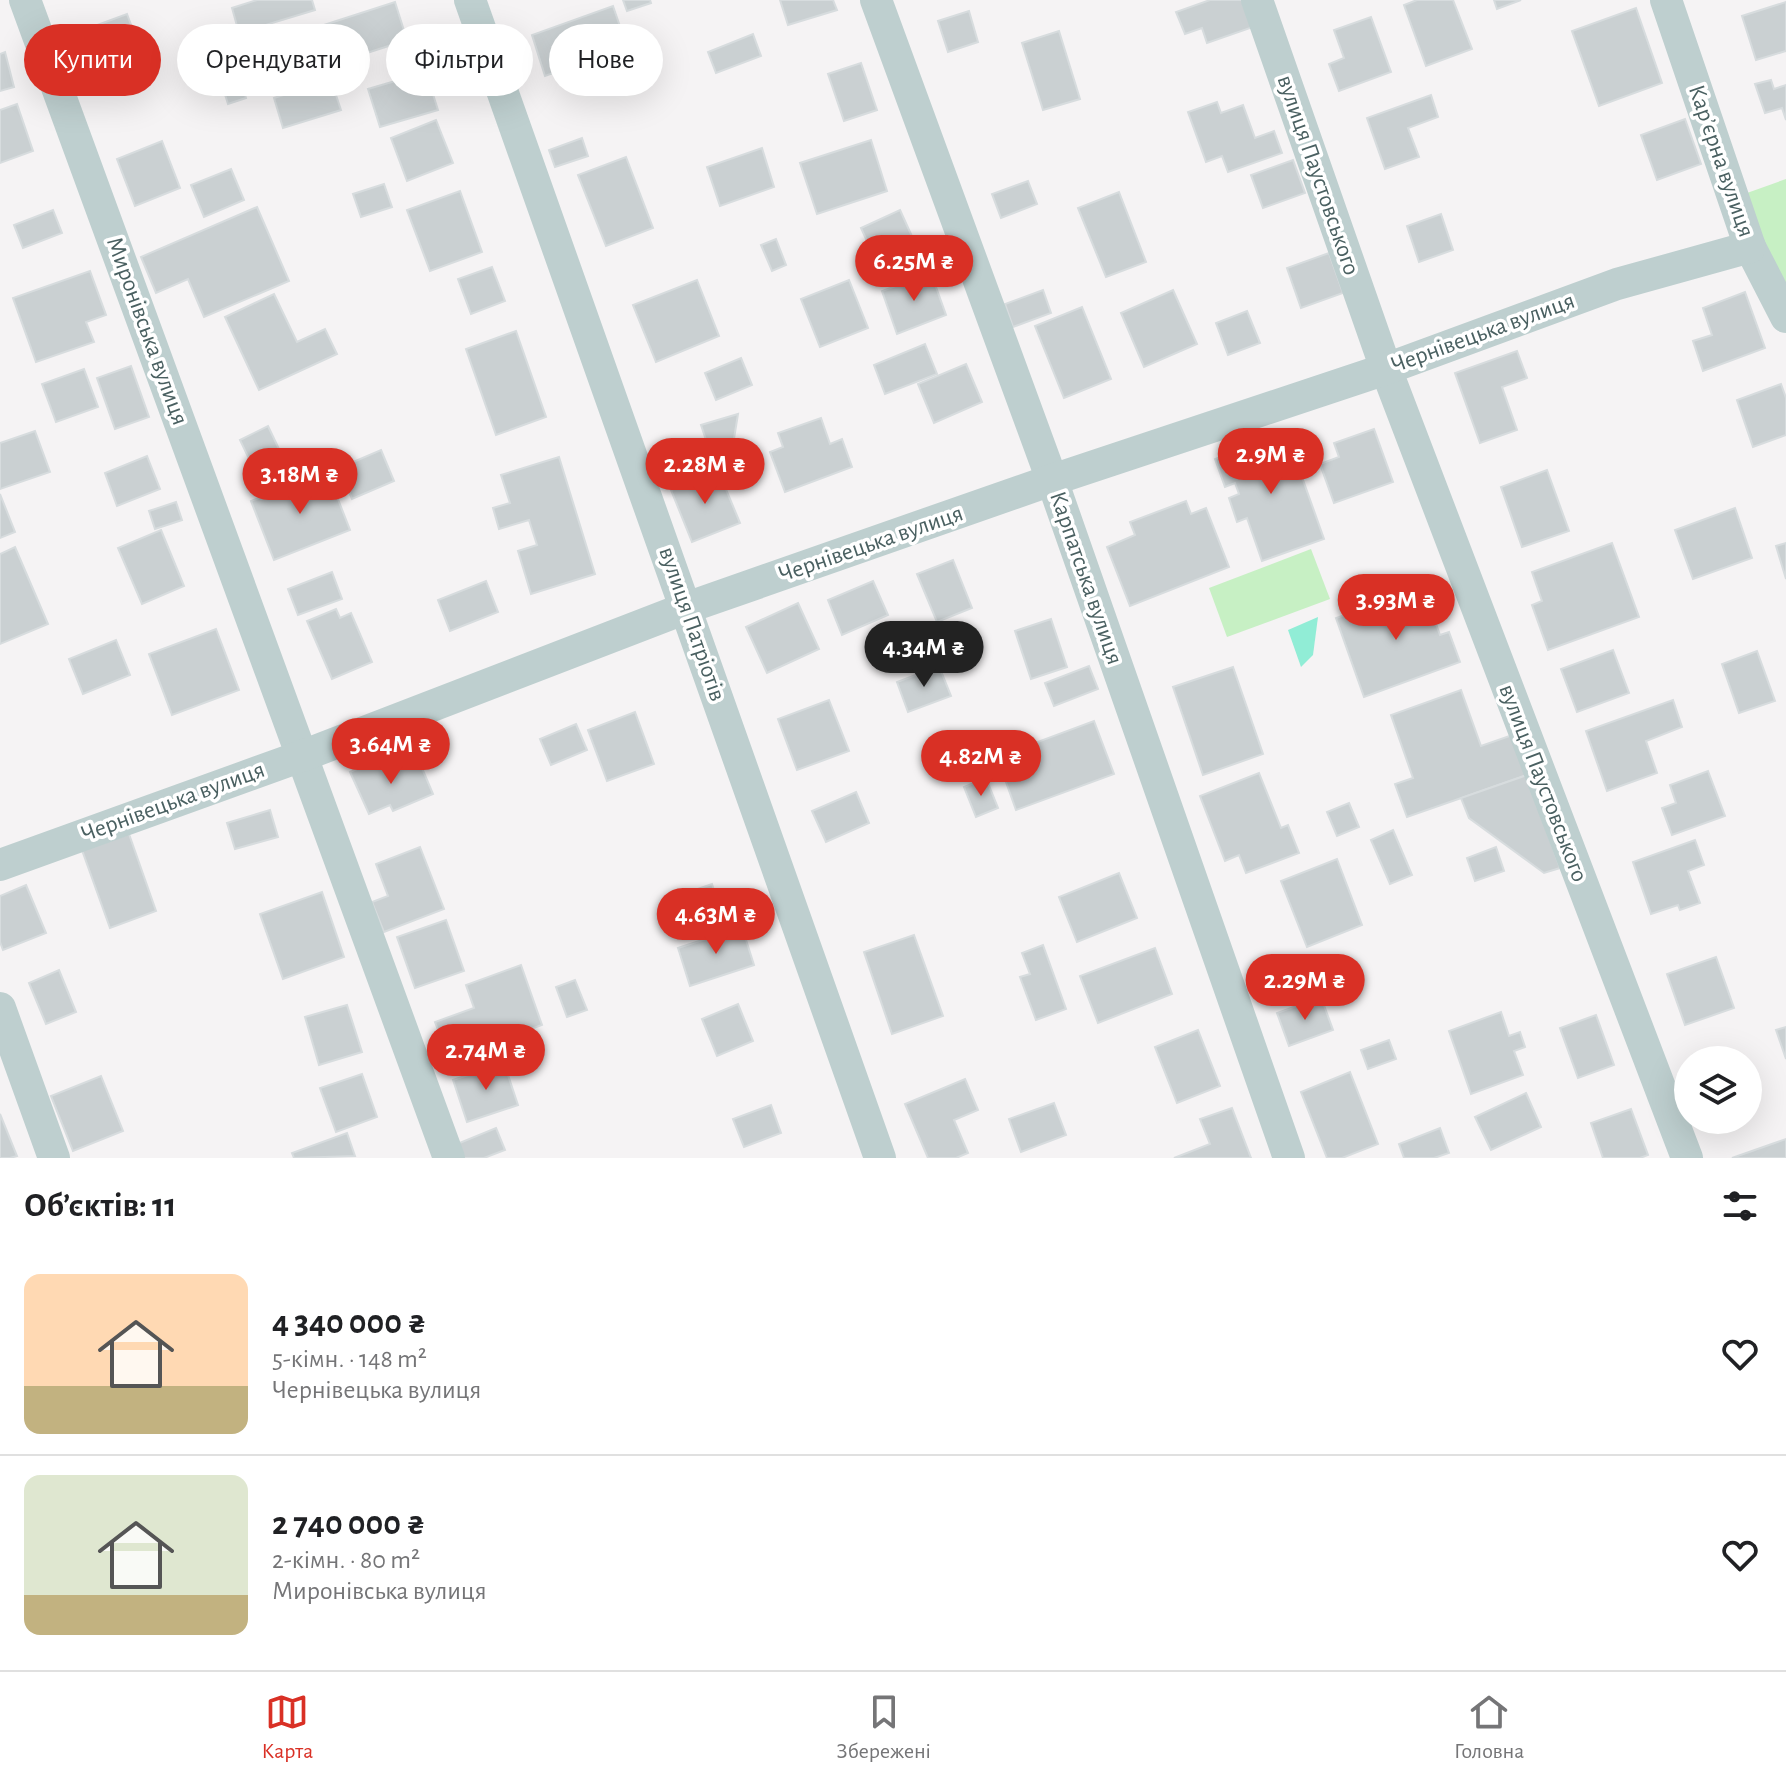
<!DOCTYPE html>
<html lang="uk">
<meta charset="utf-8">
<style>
body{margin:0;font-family:"Alegreya Sans",sans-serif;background:#f6f6f6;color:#202124;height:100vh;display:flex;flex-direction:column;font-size:30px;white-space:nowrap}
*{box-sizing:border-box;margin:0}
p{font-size:26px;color:#757577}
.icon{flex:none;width:44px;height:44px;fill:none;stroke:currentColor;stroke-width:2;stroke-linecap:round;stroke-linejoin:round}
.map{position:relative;height:1158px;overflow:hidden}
.side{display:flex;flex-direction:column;background:#fff;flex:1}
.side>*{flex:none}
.hud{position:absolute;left:24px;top:24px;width:800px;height:72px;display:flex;gap:16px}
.tools{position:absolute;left:1674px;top:1046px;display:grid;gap:16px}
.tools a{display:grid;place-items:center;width:88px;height:88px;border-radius:50%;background:#fff;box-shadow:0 8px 32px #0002;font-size:40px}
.price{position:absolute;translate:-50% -68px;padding:0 18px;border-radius:28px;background:#d93025;color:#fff;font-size:26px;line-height:52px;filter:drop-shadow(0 2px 4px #0008)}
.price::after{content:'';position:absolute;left:50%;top:48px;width:24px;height:18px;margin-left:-12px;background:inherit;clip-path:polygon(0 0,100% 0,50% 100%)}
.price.on{background:#222;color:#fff}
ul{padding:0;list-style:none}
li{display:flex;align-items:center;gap:24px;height:200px;padding:0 24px}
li+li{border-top:2px solid #e0e0e0}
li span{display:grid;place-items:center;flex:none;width:224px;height:160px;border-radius:16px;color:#555}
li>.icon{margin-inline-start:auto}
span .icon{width:96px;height:96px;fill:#fffc;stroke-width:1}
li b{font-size:34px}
h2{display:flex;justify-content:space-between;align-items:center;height:96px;padding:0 24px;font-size:34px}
.pill{padding:0 28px;border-radius:36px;background:#fff;box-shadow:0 8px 32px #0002;font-size:28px;line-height:72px}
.pill.on{background:#d93025;color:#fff}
.menu{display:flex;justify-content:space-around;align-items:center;height:112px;border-top:2px solid #e0e0e0;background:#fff;font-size:22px;color:#757577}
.menu a{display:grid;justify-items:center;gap:4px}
.menu .on{color:#d93025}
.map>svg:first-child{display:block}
.green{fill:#c7f0c4}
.water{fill:#91edd6}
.building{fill:#cad0d2;stroke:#d7dcde;stroke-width:2}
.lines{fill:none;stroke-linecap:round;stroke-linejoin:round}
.minor{stroke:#becfcf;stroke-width:32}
.labels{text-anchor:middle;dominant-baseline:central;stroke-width:7;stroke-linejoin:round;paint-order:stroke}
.street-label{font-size:24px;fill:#4a6061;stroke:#fff}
</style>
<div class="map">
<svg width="1786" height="1158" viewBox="0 0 1786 1158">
<rect width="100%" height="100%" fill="#f5f3f4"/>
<g class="green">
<polygon points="1786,179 1786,310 1733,198"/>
<polygon points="1311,549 1330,599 1227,637 1209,588"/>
</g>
<polygon class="water" points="1318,617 1313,655 1301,667 1288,630"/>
<g class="building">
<polygon points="257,0 312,0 315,10 239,33 232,8"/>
<polygon points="623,0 650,0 651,3 627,11"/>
<polygon points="780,0 833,0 837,10 788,25"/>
<polygon points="1210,0 1247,0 1256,26 1207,43 1202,28 1185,34 1176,12"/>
<polygon points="1417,0 1453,0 1472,49 1426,66 1404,5"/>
<polygon points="1494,0 1521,0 1497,9"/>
<polygon points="395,2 407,40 333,64 321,26"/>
<polygon points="1786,2 1786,51 1756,60 1742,16"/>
<polygon points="613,6 627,47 545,76 532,35"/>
<polygon points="1636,8 1662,83 1599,106 1572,31"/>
<polygon points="969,11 978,42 948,52 938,21"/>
<polygon points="127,14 146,65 97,83 78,32"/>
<polygon points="1371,17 1391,72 1339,91 1329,64 1344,58 1334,30"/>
<polygon points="1059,31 1080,99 1043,110 1022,43"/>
<polygon points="753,34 761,56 716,73 708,52"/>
<polygon points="5,52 14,87 0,91 0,54"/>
<polygon points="253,55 260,79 242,84 246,98 228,104 216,66"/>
<polygon points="861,63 877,110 844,121 828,74"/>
<polygon points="426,72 438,110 380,127 368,89"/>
<polygon points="331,80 341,110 283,128 274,98"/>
<polygon points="1771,80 1774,89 1786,85 1786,120 1782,108 1765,113 1755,84"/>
<polygon points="1431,95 1438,117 1408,128 1419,157 1385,169 1367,118"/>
<polygon points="1217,102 1221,113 1243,105 1255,138 1274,131 1282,153 1228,172 1222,156 1206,162 1188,112"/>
<polygon points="17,104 33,151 0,163 0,110"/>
<polygon points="1685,119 1701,164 1657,180 1641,135"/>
<polygon points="436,120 453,163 407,181 391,138"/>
<polygon points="582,138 588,156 555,167 549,150"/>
<polygon points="871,140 887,191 817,214 800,163"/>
<polygon points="162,141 180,188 135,206 117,159"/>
<polygon points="762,148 774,187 720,206 707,167"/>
<polygon points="626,157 653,228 606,246 578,175"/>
<polygon points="1293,160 1305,193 1263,208 1251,175"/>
<polygon points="231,169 244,200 204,217 191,185"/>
<polygon points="1028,181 1037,204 1001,218 992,194"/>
<polygon points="384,184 392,207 361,217 353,194"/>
<polygon points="460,191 482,252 430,271 407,210"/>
<polygon points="1119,192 1146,262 1106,277 1078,208"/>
<polygon points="257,207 289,281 204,317 188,279 156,293 141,257"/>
<polygon points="53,210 62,233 23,248 14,225"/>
<polygon points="900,210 915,243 876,261 861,228"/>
<polygon points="1441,214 1453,250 1419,262 1407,226"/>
<polygon points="776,239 786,265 772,271 761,245"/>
<polygon points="1329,253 1343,293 1301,308 1287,268"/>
<polygon points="492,267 505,301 471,314 458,279"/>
<polygon points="90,271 106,315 86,322 94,342 36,362 13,298"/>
<polygon points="931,273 946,315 897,334 882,291"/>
<polygon points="697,280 719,336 656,362 633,305"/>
<polygon points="849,280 868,328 820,347 801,299"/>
<polygon points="1043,290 1051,313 1013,327 1005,304"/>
<polygon points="1173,290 1197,344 1144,367 1121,313"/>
<polygon points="1745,292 1765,348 1703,371 1693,341 1712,335 1703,308"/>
<polygon points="274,294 297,342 325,329 337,354 259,390 225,317"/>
<polygon points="1082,307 1111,379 1064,398 1035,326"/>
<polygon points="1247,311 1260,343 1228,355 1216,323"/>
<polygon points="516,331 546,417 496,435 466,349"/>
<polygon points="925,344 937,374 885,394 874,365"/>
<polygon points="1517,351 1527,378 1502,387 1517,430 1480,443 1455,373"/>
<polygon points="741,358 752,385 716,400 705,373"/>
<polygon points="966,364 982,402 934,423 918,384"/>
<polygon points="131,366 149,417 115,429 97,378"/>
<polygon points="84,369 98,407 56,422 42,384"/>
<polygon points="1781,384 1786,398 1786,435 1753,447 1737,400"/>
<polygon points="738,414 732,451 712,458 701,425"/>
<polygon points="821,418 830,444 842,439 852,467 785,492 770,452 783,447 778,433"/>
<polygon points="268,426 290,472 262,486 240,440"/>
<polygon points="1374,429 1393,482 1334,503 1320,464 1339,457 1334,443"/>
<polygon points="35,431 50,472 0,489 0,443"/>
<polygon points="1286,432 1324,539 1262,561 1247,518 1237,522 1229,498 1239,494 1235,483 1225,487 1215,459"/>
<polygon points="381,450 394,481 352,499 339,468"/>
<polygon points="147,456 160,489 117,506 105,473"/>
<polygon points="559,457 595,574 531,594 518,551 537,545 529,520 499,529 493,508 510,503 501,475"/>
<polygon points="718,470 740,523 692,542 671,490"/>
<polygon points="1547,470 1569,531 1522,547 1501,487"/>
<polygon points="327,471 350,530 274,560 251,501"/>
<polygon points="0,494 15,532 0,538"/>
<polygon points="1186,501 1191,514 1206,508 1229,567 1130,606 1107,547 1135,535 1130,522"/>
<polygon points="176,502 182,520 155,529 149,511"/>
<polygon points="1735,508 1752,558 1693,579 1675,530"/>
<polygon points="161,530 184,586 142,604 118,548"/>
<polygon points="1612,543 1639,617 1548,650 1532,605 1542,601 1532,572"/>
<polygon points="1786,543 1786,579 1776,546"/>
<polygon points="15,547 48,624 0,644 0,554"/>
<polygon points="953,560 972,608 937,622 917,574"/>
<polygon points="332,572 342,599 298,615 288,589"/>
<polygon points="486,581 498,612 450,631 438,600"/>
<polygon points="873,581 888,615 842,635 828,600"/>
<polygon points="1423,587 1440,635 1449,632 1460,662 1364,697 1336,618"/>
<polygon points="798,603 819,649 767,673 746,627"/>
<polygon points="336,609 340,618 351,613 372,662 332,679 307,621"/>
<polygon points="1051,619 1067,667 1031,679 1015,631"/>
<polygon points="216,629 239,690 172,715 149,654"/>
<polygon points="116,640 130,675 83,694 69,659"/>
<polygon points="1613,650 1629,693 1577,712 1561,669"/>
<polygon points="1757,651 1775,701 1739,713 1722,664"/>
<polygon points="939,666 951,696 908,712 897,682"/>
<polygon points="1089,666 1098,689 1054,706 1045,683"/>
<polygon points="1233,667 1263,754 1203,775 1173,687"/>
<polygon points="1461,690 1481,746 1518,733 1527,775 1407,817 1395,784 1413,778 1391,715"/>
<polygon points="829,700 849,751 797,770 778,719"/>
<polygon points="1673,700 1682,727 1646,741 1657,773 1607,791 1586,731"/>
<polygon points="635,712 654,764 607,781 588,730"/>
<polygon points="1094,721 1114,774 1016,810 997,757"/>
<polygon points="576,724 587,750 551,765 540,739"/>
<polygon points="382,758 388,774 419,761 433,794 393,811 390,805 369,814 350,772"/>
<polygon points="1708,771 1725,816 1672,835 1662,808 1676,803 1670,785"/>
<polygon points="1259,773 1281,828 1288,825 1299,853 1246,873 1239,855 1225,861 1200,796"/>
<polygon points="1527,775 1560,868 1544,873 1469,818 1461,798"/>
<polygon points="986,778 998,808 976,817 964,787"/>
<polygon points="856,792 869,823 826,842 812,811"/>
<polygon points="1349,803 1359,827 1337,836 1327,812"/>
<polygon points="270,810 278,837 235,849 227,823"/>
<polygon points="1393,830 1412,875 1390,884 1371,840"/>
<polygon points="129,834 156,911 110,928 82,850"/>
<polygon points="1695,840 1704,865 1688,871 1700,903 1680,910 1678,905 1651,914 1633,862"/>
<polygon points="420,847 444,909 384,932 372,902 388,896 376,864"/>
<polygon points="1496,847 1504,871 1475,881 1467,858"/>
<polygon points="1337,859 1362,925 1307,947 1281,881"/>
<polygon points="1119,873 1137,918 1077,942 1059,897"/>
<polygon points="712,884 724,922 678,938 665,900"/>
<polygon points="26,885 46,933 3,950 0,942 0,896"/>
<polygon points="322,892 344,957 283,979 260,914"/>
<polygon points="446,920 464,971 415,988 397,937"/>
<polygon points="742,927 754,965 690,986 678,948"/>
<polygon points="914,935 943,1016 892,1034 864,952"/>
<polygon points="1043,945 1066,1009 1036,1020 1020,977 1030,974 1022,953"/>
<polygon points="1155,948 1172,994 1098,1023 1080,976"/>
<polygon points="1716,957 1734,1008 1685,1025 1667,974"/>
<polygon points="521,965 542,1025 487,1045 484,1034 445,1048 435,1022 474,1008 466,985"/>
<polygon points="59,970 76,1012 46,1024 29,983"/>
<polygon points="575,980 587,1010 567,1017 556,987"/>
<polygon points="1321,997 1333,1030 1289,1046 1277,1013"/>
<polygon points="738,1004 753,1041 717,1056 702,1019"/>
<polygon points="347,1005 362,1052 319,1065 305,1017"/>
<polygon points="1501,1012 1509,1036 1520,1032 1525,1047 1514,1051 1523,1075 1471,1094 1449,1031"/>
<polygon points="1596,1015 1614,1065 1578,1078 1560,1028"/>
<polygon points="1786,1027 1786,1059 1776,1030"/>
<polygon points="1198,1030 1220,1086 1177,1103 1155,1047"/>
<polygon points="1389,1040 1396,1059 1368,1069 1361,1050"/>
<polygon points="504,1063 518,1105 467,1122 453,1080"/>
<polygon points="1350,1072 1378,1144 1342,1158 1327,1158 1301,1092"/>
<polygon points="362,1074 377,1117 336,1132 320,1088"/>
<polygon points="101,1076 123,1131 73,1151 51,1096"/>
<polygon points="965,1079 978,1110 954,1120 968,1153 956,1158 928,1158 905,1104"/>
<polygon points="1526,1093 1541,1127 1491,1150 1475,1117"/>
<polygon points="1054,1103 1066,1135 1021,1152 1009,1119"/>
<polygon points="771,1105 781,1133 744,1147 733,1119"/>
<polygon points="1232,1108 1251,1158 1174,1158 1210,1144 1200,1119"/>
<polygon points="1631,1109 1648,1155 1640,1158 1603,1158 1591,1123"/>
<polygon points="0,1114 17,1156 10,1158 0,1158"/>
<polygon points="496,1128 505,1150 484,1158 463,1158 457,1144"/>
<polygon points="1440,1128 1449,1153 1434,1158 1404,1158 1399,1144"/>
<polygon points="347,1133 355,1156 294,1158 292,1153"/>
<polygon points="1786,1139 1786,1158 1732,1158"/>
</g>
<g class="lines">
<g class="minor">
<polyline points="25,0 449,1158"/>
<polyline points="470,0 880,1158"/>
<polyline points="876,0 1052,480 1289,1158"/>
<polyline points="1257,0 1386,369 1687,1158"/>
<polyline points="1666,0 1750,247 1786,317"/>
<polyline points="0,865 302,756 686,608 1052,480 1386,369 1617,284 1750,247"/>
<polyline points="0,1008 54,1158"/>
</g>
</g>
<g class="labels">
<g class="street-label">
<text transform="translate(1721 161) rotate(71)">Карʼєрна вулиця</text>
<text transform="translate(1318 175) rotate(71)">вулиця Паустовського</text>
<text transform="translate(147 331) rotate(70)">Миронівська вулиця</text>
<text transform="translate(1483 333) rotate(-20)">Чернівецька вулиця</text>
<text transform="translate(871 544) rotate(-19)">Чернівецька вулиця</text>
<text transform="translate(1086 578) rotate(71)">Карпатська вулиця</text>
<text transform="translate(692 624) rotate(71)">вулиця Патріотів</text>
<text transform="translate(1543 783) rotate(69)">вулиця Паустовського</text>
<text transform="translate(173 802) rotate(-20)">Чернівецька вулиця</text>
</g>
</g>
</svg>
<div class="tools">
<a><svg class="icon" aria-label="layers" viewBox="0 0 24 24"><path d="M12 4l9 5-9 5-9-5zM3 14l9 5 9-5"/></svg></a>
</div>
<b class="price" style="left:914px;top:303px">6.25M ₴</b>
<b class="price" style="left:1271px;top:496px">2.9M ₴</b>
<b class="price" style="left:705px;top:506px">2.28M ₴</b>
<b class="price" style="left:300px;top:516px">3.18M ₴</b>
<b class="price" style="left:1396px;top:642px">3.93M ₴</b>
<b class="price on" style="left:924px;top:689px">4.34M ₴</b>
<b class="price" style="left:391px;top:786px">3.64M ₴</b>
<b class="price" style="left:981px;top:798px">4.82M ₴</b>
<b class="price" style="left:716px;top:956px">4.63M ₴</b>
<b class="price" style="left:1305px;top:1022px">2.29M ₴</b>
<b class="price" style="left:486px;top:1092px">2.74M ₴</b>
<div class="hud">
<a class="pill on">Купити</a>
<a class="pill">Орендувати</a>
<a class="pill">Фільтри</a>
<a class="pill">Нове</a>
</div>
</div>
<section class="side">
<h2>Об’єктів: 11<svg class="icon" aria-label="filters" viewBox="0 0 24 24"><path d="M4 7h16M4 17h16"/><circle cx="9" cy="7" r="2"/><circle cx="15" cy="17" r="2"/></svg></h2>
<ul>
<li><span style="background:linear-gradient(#ffd9b3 70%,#c2b280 0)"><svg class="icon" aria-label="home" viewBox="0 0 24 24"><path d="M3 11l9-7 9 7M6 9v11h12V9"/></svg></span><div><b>4 340 000 ₴</b><p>5-кімн. · 148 m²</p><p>Чернівецька вулиця</p></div><svg class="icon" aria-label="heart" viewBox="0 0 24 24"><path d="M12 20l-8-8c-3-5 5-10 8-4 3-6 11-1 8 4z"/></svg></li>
<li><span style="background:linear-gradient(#dfe7d0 75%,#c2b280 0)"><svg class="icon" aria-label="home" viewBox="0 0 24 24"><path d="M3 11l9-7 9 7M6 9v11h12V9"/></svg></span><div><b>2 740 000 ₴</b><p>2-кімн. · 80 m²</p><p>Миронівська вулиця</p></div><svg class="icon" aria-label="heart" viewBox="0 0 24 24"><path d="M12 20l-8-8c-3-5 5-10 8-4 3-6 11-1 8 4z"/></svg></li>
</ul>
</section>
<nav class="menu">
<a class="on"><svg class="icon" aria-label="map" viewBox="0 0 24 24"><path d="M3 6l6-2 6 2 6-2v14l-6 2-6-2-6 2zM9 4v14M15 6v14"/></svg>Карта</a>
<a><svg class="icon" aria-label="saved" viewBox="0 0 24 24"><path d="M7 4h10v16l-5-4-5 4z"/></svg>Збережені</a>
<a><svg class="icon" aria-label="home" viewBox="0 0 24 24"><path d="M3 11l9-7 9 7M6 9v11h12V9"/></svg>Головна</a>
</nav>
